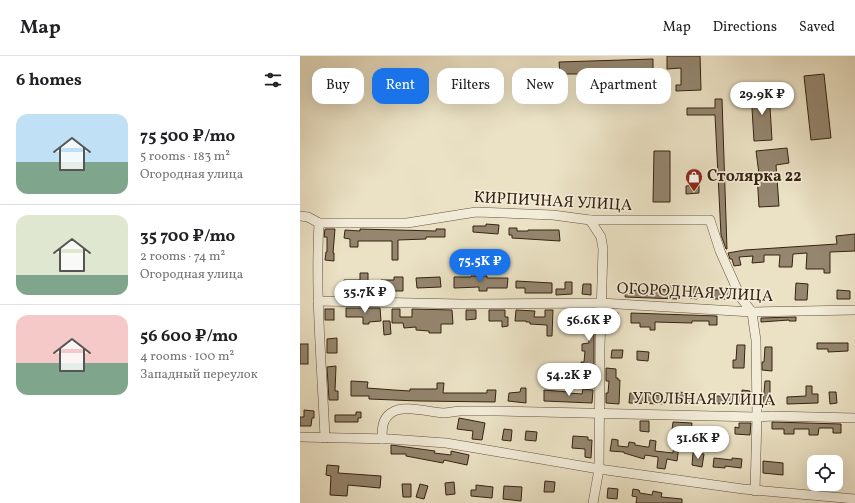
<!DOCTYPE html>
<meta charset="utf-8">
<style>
body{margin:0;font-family:Vollkorn,serif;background:#f6f6f6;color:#202124;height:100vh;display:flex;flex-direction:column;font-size:15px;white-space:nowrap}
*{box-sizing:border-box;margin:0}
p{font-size:13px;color:#757577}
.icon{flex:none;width:22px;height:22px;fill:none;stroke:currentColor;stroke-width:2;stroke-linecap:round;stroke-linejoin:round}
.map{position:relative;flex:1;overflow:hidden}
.sheet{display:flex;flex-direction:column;background:#fff;width:300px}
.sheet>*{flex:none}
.top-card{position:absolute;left:12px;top:12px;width:380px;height:36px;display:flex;gap:8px}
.controls{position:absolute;left:507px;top:399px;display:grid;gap:8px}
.controls a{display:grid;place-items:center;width:36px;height:36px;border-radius:8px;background:#fff;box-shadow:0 4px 16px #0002;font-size:20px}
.price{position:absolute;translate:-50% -34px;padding:0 9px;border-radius:14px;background:#fff;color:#222;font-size:13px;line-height:26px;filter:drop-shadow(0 1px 2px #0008)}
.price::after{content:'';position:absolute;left:50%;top:24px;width:12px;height:9px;margin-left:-6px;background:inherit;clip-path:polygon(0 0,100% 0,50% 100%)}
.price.current{background:#1a73e8;color:#fff}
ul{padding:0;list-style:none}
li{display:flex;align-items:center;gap:12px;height:100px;padding:0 16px}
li+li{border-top:1px solid #e0e0e0}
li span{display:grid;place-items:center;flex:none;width:112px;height:80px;border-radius:12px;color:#555}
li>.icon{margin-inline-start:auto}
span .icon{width:48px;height:48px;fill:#fffc;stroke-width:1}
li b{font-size:17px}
h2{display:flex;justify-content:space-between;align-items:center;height:48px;padding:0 16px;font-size:17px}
.tag{padding:0 14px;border-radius:12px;background:#fff;box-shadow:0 4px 16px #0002;font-size:14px;line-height:36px}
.tag.current{background:#1a73e8;color:#fff}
header{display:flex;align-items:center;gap:24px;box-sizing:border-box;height:56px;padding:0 20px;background:#fff;border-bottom:1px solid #e0e0e0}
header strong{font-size:19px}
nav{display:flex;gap:22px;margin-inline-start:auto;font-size:14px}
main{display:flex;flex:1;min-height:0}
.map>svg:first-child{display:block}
.building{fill:#94866f;stroke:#362211}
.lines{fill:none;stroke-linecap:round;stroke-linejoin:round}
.minor-casing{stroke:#63523e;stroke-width:10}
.minor{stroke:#f2ecd9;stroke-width:9}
.labels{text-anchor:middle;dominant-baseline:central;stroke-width:3.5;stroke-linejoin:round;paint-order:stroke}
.poi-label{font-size:16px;font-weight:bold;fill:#362211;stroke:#f2ecd9;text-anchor:start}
.street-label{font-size:16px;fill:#362211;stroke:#f2ecd9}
</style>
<header>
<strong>Map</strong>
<nav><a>Map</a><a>Directions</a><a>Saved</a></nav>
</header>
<main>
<section class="sheet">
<h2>6 homes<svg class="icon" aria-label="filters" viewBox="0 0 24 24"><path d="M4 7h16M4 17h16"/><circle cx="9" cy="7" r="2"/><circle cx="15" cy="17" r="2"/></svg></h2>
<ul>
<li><span style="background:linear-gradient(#bfe0f5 60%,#7fa58c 0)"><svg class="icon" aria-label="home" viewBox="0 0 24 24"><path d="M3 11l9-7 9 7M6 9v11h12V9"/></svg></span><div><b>75 500 ₽/mo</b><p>5 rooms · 183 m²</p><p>Огородная улица</p></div></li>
<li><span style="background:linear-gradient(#dfe7d0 75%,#7fa58c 0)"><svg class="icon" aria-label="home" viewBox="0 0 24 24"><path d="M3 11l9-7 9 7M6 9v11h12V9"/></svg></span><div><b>35 700 ₽/mo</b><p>2 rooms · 74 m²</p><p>Огородная улица</p></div></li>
<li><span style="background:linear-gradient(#f6c9c9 60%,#7fa58c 0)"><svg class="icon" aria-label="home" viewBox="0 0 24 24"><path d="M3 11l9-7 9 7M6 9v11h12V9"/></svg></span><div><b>56 600 ₽/mo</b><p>4 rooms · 100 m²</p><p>Западный переулок</p></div></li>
</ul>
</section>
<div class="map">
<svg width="555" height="447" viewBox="0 0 555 447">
<rect width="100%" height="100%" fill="#ebe2c5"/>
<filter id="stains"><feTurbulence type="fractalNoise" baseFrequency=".005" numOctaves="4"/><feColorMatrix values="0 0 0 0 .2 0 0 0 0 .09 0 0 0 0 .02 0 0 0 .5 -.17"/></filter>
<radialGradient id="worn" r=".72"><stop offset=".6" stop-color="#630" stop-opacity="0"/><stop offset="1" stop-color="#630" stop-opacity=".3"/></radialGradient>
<g class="building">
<polygon points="367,0 400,0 401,34 376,35 376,29 381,29 381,12 367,13"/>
<polygon points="353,3 353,16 309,17 309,22 287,23 287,18 260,18 259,6"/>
<polygon points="524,18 531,82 511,84 504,20"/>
<polygon points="469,35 472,84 454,85 451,36"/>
<polygon points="415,43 422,43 427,193 426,193 421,179 415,59 387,59 387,52 415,52"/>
<polygon points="487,92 489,107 476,109 479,150 459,151 457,118 459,118 456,95"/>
<polygon points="354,95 370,95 370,146 353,146"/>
<polygon points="399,129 399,137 386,138 386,130"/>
<polygon points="186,168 199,169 198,178 173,176 173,170 186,170"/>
<polygon points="209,172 217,172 217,175 228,175 228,174 259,174 260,185 212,182 212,179 209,179"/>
<polygon points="25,173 35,173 33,197 34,197 34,205 25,204 26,196 27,196 27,181 24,181"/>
<polygon points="60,173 136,175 136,173 145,173 145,181 126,181 126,183 98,184 98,204 92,204 92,185 58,185 58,191 50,191 50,183 44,182 45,174 60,175"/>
<polygon points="555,178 555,195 530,196 530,217 524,217 524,213 506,213 507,197 493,198 492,211 479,211 480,199 464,199 464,206 452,207 453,200 439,201 441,209 434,210 432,203 430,203 428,197 445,194 537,188 536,180"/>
<polygon points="60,217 68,217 68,230 56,229 56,232 44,232 44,224 60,224"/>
<polygon points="171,220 187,220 187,222 208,222 207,232 187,232 187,235 179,235 179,231 154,232 154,221 171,221"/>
<polygon points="94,221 103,221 103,235 94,235 94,233 81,233 81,224 94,224"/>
<polygon points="140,221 141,231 117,232 116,222"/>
<polygon points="216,225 252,227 252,237 225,237 225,232 216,232"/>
<polygon points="265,226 272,226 272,238 256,239 256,233 265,233"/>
<polygon points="496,227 508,228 507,244 495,244"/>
<polygon points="283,228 291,228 291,239 282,238"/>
<polygon points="369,230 379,231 378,243 325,241 326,234 349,235 349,232 368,234"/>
<polygon points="390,230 398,231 397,243 390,242"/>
<rect x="412" y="234" width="17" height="9"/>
<polygon points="537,234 550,235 550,243 537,243"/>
<polygon points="46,252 80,252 81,265 69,266 69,268 63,268 63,261 46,261"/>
<rect x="25" y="253" width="9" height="11"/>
<polygon points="92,253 100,253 100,261 112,261 112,253 152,254 153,268 141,268 141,277 129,277 129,275 116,274 116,271 104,272 103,267 92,267"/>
<polygon points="284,253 294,254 294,314 284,314 284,313 281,312 281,306 284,306 285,295 282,295 282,288 289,287 288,271 285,271 286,259 284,259"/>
<polygon points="166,254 176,254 176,263 166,264"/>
<polygon points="189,254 205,254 205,261 208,261 208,270 202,271 202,265 189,265"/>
<polygon points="216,254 235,255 234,261 245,261 245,254 253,254 252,280 247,280 247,269 230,268 230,266 226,266 226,265 215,265"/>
<rect x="266" y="256" width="7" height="12"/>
<polygon points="307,256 318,257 317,265 307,264"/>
<polygon points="331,257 417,260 417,269 409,269 409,265 392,265 392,267 355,266 355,274 350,274 350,271 340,271 340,267 331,267"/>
<polygon points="496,261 496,265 489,265 489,264 461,266 461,262"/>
<polygon points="83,265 90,265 91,278 84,279"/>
<polygon points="37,282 37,297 27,297 27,283"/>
<polygon points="517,287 548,287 548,295 528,296 528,293 517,293"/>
<rect x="0" y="288" width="8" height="20"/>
<polygon points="437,289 445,289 444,312 433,312 433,304 436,304"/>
<polygon points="465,291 472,291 472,315 462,314 462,306 464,306"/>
<polygon points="312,294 323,294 322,302 311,302"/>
<polygon points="337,295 349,296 348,305 337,304"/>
<polygon points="36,310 35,335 38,335 38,344 29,344 27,311"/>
<polygon points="306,312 316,313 316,322 318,322 318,324 320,324 319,348 306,347 306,337 308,337 309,325 306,325"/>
<polygon points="51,325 68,326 67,332 94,334 110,335 110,333 137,333 137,327 144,327 143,337 187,337 187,334 196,334 195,346 119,345 69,343 69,340 51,340"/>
<polygon points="465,325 470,325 470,348 463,348"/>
<polygon points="506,330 512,330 512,338 518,338 518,347 487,348 487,341 506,340"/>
<polygon points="221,332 226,332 226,347 208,345 209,337 220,336"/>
<polygon points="283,333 293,334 292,347 244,345 244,334 268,336 268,337 282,338"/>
<polygon points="442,334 450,335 449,347 409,348 409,340 426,340 426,337 442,337"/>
<polygon points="375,336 394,337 393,347 375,347"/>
<polygon points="529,336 536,336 537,347 530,348"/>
<polygon points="330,337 363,340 363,348 329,347"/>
<polygon points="4,354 14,355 14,362 12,362 11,370 0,370 0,361 4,361"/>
<polygon points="56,356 61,356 61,362 58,362 58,366 35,366 35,359 56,359"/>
<polygon points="159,362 185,367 182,384 172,383 173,375 157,373"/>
<polygon points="340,365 349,365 349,376 340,375"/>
<polygon points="373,366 392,367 391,376 372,374"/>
<polygon points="472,366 541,368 541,377 533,377 533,372 519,372 518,379 509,379 509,373 494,373 494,378 484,378 484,373 472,373"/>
<polygon points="439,367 451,367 450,379 435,378 435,371 439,372"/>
<polygon points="204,373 212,374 211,385 202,384"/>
<polygon points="226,375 237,376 236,385 225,384"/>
<polygon points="273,380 288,381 288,384 292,384 291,402 285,401 285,393 272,392"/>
<polygon points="312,383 318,384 318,390 328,391 329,386 335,387 335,389 347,391 349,391 350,384 356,385 355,395 373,397 374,389 379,390 377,405 367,403 365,413 357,412 358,403 358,401 345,399 344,403 324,397 324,396 310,395"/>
<polygon points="91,389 135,395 134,397 151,399 151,395 169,399 167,409 144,404 143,407 106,400 106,398 91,398"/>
<polygon points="393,397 404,398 402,411 392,409"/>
<polygon points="414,402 432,404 432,402 442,403 441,412 425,410 425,412 413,411"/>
<polygon points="463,405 483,407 483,419 463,417"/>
<polygon points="27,409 39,410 38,417 81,420 80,432 48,429 47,440 30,439 31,420 26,419"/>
<polygon points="245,425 255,426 254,436 244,436"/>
<polygon points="154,426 155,438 146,439 145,427"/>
<polygon points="102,428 111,428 111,441 103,441"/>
<polygon points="120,428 128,430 124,443 116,441"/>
<polygon points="176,429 193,431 192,442 171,440 171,434 176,434"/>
<polygon points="204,430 222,431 221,445 203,443"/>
<polygon points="308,432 318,433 317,443 307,442"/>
<polygon points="333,433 339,434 340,437 352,439 353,435 362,437 361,441 382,443 382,447 336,447 337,441 332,440"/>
</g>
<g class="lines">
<g class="minor-casing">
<g id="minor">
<polyline points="0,160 8,161 19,167 107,167 176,156 253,159 290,164 410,164 420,195 441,242 452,256 454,271 456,284 457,361 455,435"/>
<polyline points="290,164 301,181 303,193 300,291 299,413 293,447"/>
<path d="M19,167C15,239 22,311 25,382"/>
<polyline points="18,245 162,248 301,247 452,256 555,254"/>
<polyline points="0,381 90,383 146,387 299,413 443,433 555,443"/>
<path d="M82,383C82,373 82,363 91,357C103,348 128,356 143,357C149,357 155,355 161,355C174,355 186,355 199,355L457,361L472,360L555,362"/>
</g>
</g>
<use href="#minor" class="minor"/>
</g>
<defs>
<g id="shop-pin" transform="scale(0.9)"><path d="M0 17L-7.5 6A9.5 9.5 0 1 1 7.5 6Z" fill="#8f2418" stroke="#f2ecd9"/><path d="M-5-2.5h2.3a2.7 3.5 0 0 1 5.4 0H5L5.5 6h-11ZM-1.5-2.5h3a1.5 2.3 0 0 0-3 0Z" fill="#fff"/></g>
</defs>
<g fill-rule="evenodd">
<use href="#shop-pin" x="394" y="121"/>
</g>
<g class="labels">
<g class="poi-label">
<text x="407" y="121">Столярка 22</text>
</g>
<g class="street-label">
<text transform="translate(253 146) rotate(3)">КИРПИЧНАЯ УЛИЦА</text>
<text transform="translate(395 237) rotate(3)">ОГОРОДНАЯ УЛИЦА</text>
<text transform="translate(404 344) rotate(1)">УГОЛЬНАЯ УЛИЦА</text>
</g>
</g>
<rect width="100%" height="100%" filter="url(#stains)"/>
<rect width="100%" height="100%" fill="url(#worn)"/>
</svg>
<div class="controls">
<a><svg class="icon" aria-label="locate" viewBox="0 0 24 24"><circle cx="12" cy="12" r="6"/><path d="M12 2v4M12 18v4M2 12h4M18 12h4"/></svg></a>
</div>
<b class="price" style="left:462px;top:60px">29.9K ₽</b>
<b class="price current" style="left:180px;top:227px">75.5K ₽</b>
<b class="price" style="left:65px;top:258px">35.7K ₽</b>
<b class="price" style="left:289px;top:286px">56.6K ₽</b>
<b class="price" style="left:269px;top:341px">54.2K ₽</b>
<b class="price" style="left:398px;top:404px">31.6K ₽</b>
<div class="top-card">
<a class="tag">Buy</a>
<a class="tag current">Rent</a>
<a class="tag">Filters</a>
<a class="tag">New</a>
<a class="tag">Apartment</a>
</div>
</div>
</main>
